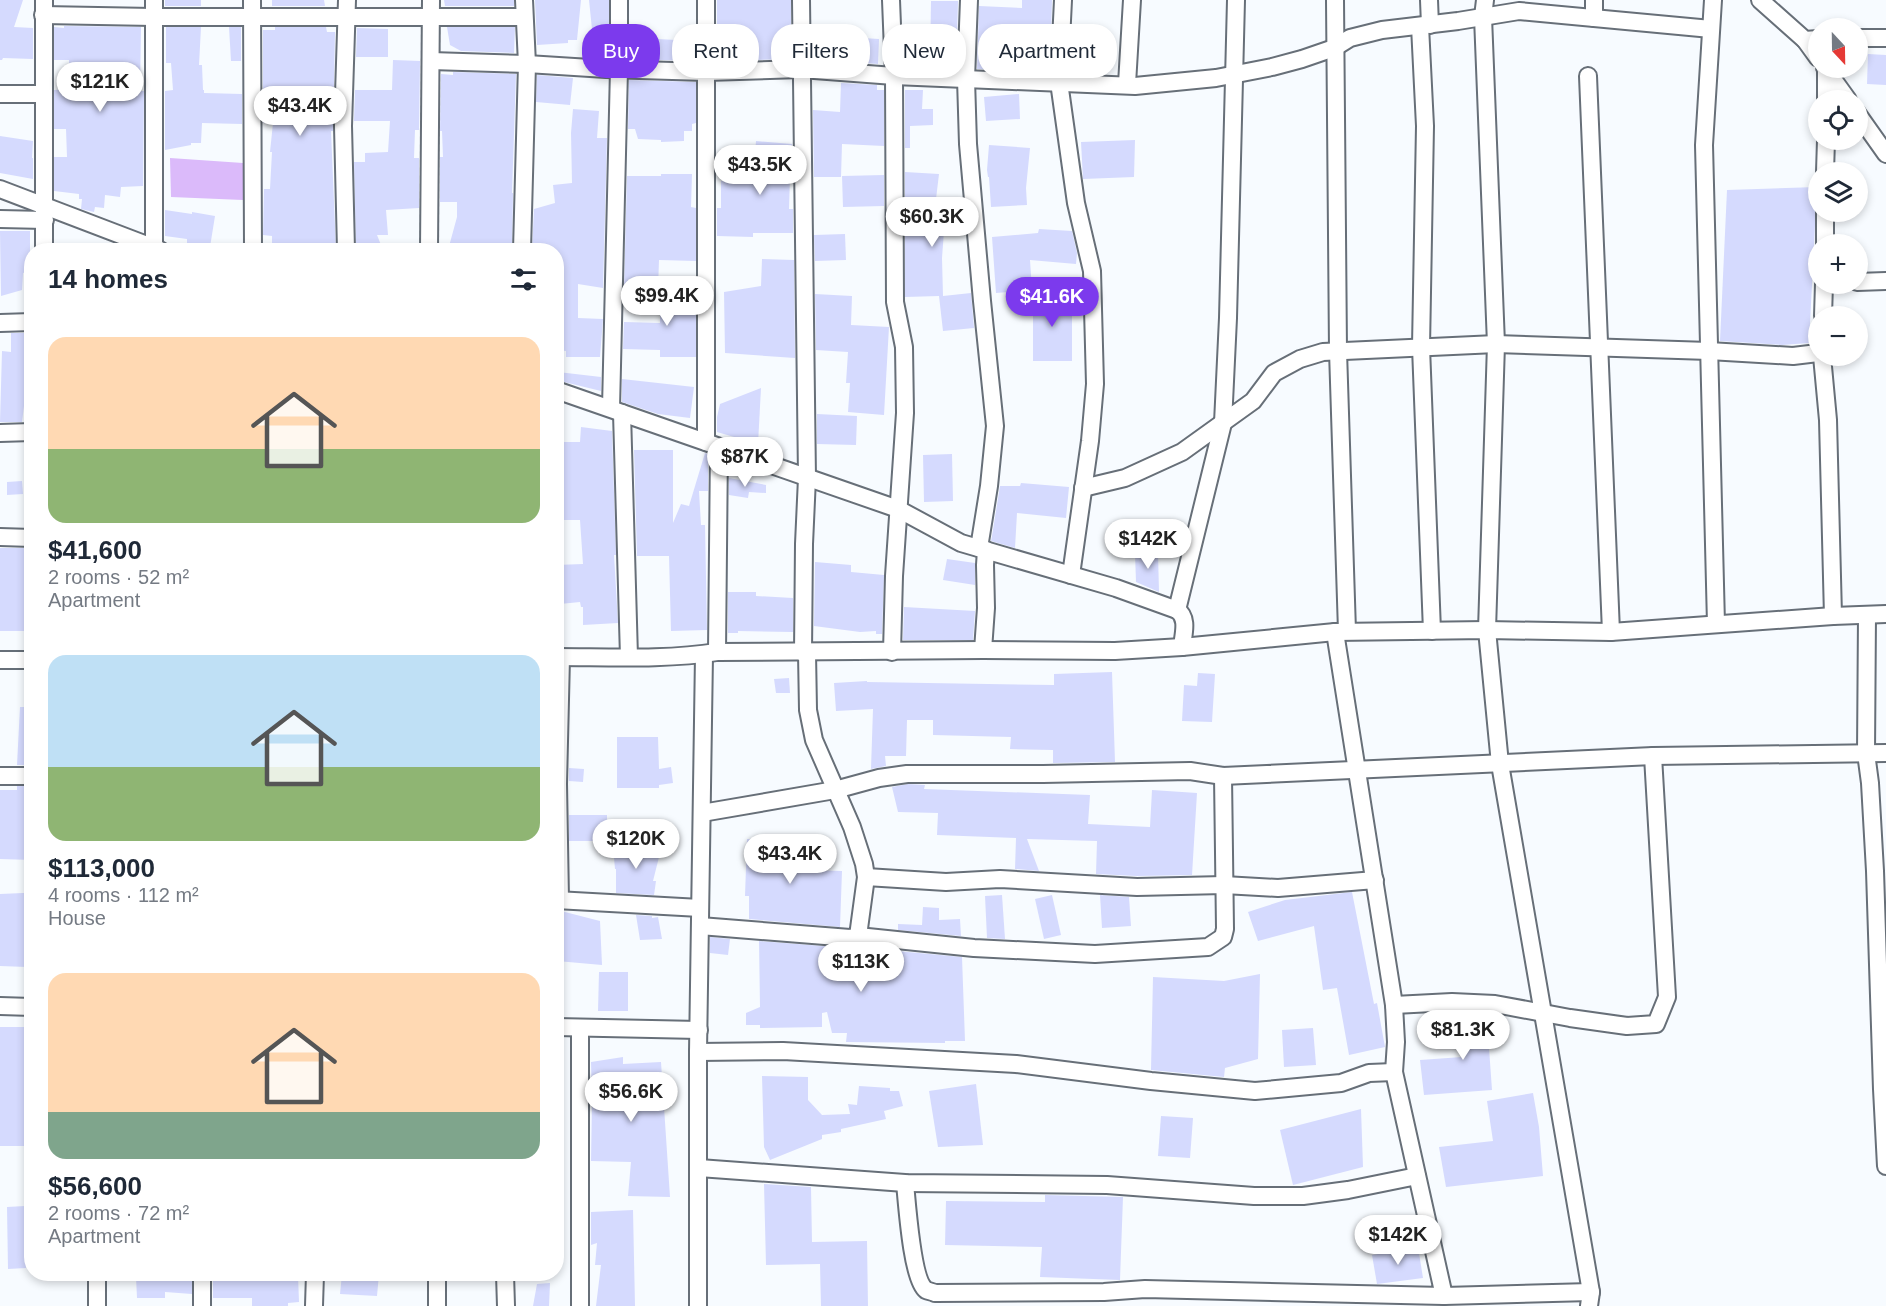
<!DOCTYPE html>
<meta charset="utf-8">
<style>
body{margin:0;font-family:Helvetica,sans-serif;background:#f6f6f7;color:#1f2937;height:100vh;display:flex;flex-direction:column;font-size:22px;white-space:nowrap}
*{box-sizing:border-box;margin:0}
p{font-size:20px;color:#747a83}
.icon{flex:none;width:33px;height:33px;fill:none;stroke:currentColor;stroke-width:2;stroke-linecap:round;stroke-linejoin:round}
.map{position:relative;flex:1;overflow:hidden}
.details{position:absolute;left:24px;top:243px;width:540px;height:1038px;display:flex;flex-direction:column;background:#fff;border-radius:24px;box-shadow:0 3px 9px #0003}
.details>*{flex:none}
.guide{position:absolute;left:582px;top:24px;width:570px;height:54px;display:flex;gap:12px}
.needle{width:39px;rotate:158deg}
.controls{position:absolute;left:1808px;top:18px;display:grid;gap:12px}
.controls a{display:grid;place-items:center;width:60px;height:60px;border-radius:50%;background:#fff;box-shadow:0 3px 9px #0003;font-size:30px}
.price{position:absolute;translate:-50% -51px;padding:0 14px;border-radius:21px;background:#fff;color:#222;font-size:20px;line-height:39px;filter:drop-shadow(0 2px 3px #0008)}
.price::after{content:'';position:absolute;left:50%;top:36px;width:18px;height:14px;margin-left:-9px;background:inherit;clip-path:polygon(0 0,100% 0,50% 100%)}
.price.current{background:#7c3aed;color:#fff}
ul{padding:0;list-style:none}
li{display:grid;align-content:center;gap:12px;height:318px;padding:0 24px}
li span{display:grid;place-items:center;height:186px;border-radius:18px;color:#555}
li>.icon{margin-inline-start:auto}
span .icon{width:108px;height:108px;fill:#fffc;stroke-width:1}
li b{font-size:26px}
h2{display:flex;justify-content:space-between;align-items:center;height:72px;padding:0 24px;font-size:26px}
.tag{padding:0 21px;border-radius:24px;background:#fff;box-shadow:0 3px 9px #0003;font-size:21px;line-height:54px}
.tag.current{background:#7c3aed;color:#fff}
.map>svg:first-child{display:block}
.green{fill:#dbbafa}
.building{fill:#d5dafe}
.lines{fill:none;stroke-linecap:round;stroke-linejoin:round}
.minor-casing{stroke:#676f78;stroke-width:20}
.minor{stroke:#fff;stroke-width:16}
</style>
<div class="map">
<svg width="1886" height="1306" viewBox="0 0 1886 1306">
<rect width="100%" height="100%" fill="#f7fbff"/>
<polygon class="green" points="170,158 243,163 243,200 171,197"/>
<g class="building">
<polygon points="0,0 23,0 14,27 33,28 33,59 3,58 2,60 0,60"/>
<rect x="165" y="0" width="36" height="6"/>
<polygon points="272,0 324,0 325,6 272,6"/>
<polygon points="444,0 514,0 514,6 445,6"/>
<polygon points="535,0 581,0 577,40 568,40 568,43 537,45"/>
<polygon points="589,0 609,0 609,38 593,39"/>
<polygon points="717,0 791,0 791,59 717,61"/>
<polygon points="1022,0 1052,0 1051,34 1022,33 1019,71 977,69 979,6 1022,8"/>
<polygon points="931,1 958,1 956,68 930,67"/>
<polygon points="64,26 141,27 140,91 144,91 143,186 121,187 120,197 105,195 104,208 95,207 94,212 81,209 82,199 79,199 79,194 54,191 54,157 67,157 66,129 54,129 54,90 69,89 69,60 54,60 54,27 64,28"/>
<polygon points="166,27 201,27 199,65 202,65 203,90 204,90 204,93 242,94 242,124 202,123 201,143 191,143 191,145 165,150 165,91 173,90 171,63 166,63"/>
<polygon points="229,27 241,27 241,61 231,61"/>
<polygon points="275,27 326,27 327,32 335,32 333,131 331,131 336,250 272,249 272,236 263,235 264,189 270,189 272,152 270,152 273,123 263,123 263,30 275,30"/>
<polygon points="447,27 515,27 514,53 461,51 450,45"/>
<polygon points="357,28 388,29 388,57 356,57"/>
<polygon points="812,35 879,39 878,64 812,59"/>
<polygon points="657,39 696,41 696,61 630,59 630,40"/>
<polygon points="1868,54 1886,55 1886,85 1867,84"/>
<polygon points="393,60 420,61 419,130 415,130 414,158 419,158 419,208 386,210 388,235 377,235 383,250 356,250 354,162 365,162 365,153 388,152 390,121 354,121 355,90 392,90"/>
<polygon points="453,72 516,74 512,193 513,193 512,250 448,250 457,217 457,202 440,202 440,157 443,157 442,131 440,131 441,74 453,75"/>
<polygon points="537,75 573,78 570,105 536,102"/>
<polygon points="629,80 696,82 696,123 692,124 692,131 684,131 684,141 661,142 661,140 638,139 635,129 628,129"/>
<polygon points="841,83 877,85 877,90 884,90 884,146 842,144 841,177 814,177 813,110 840,112"/>
<polygon points="905,90 923,90 922,109 933,109 933,125 910,126 910,148 905,148"/>
<polygon points="1019,94 1020,119 986,121 984,97"/>
<polygon points="573,109 599,111 597,138 607,138 603,288 578,284 578,318 603,319 600,357 566,357 566,351 557,350 559,339 556,339 556,250 532,250 534,209 555,203 553,185 572,183 571,133"/>
<polygon points="0,136 33,141 32,158 33,158 33,179 0,173"/>
<polygon points="1135,140 1134,177 1083,179 1081,142"/>
<polygon points="756,141 792,144 793,177 790,177 789,209 793,209 793,233 753,233 753,237 717,236 717,208 721,208 721,181 745,182 745,177 753,177"/>
<polygon points="989,145 1030,148 1026,188 1027,205 991,207 989,177 988,177 987,170"/>
<polygon points="905,172 939,174 936,199 963,203 965,232 944,231 942,258 943,296 971,293 974,328 943,331 939,296 905,297"/>
<polygon points="661,174 692,174 691,207 696,208 696,261 659,260 658,289 624,289 627,176 661,176"/>
<polygon points="884,175 884,206 843,207 842,176"/>
<polygon points="1817,187 1809,343 1782,345 1720,341 1727,190"/>
<polygon points="165,210 192,214 192,212 215,216 210,247 187,243 187,239 165,236"/>
<polygon points="1039,229 1072,231 1077,253 1076,264 1030,260 1032,290 996,293 992,237 1038,233"/>
<polygon points="0,231 30,231 30,271 23,273 22,290 1,296"/>
<polygon points="845,234 846,260 815,261 814,235"/>
<polygon points="762,259 794,260 795,358 725,353 724,292 761,286"/>
<polygon points="696,290 696,357 660,357 660,350 623,349 624,322 660,323 660,291"/>
<polygon points="815,294 852,296 851,325 889,327 884,415 848,412 850,383 846,383 848,352 816,350"/>
<rect x="1033" y="295" width="39" height="66"/>
<polygon points="11,333 32,333 32,398 25,398 22,422 0,422 2,351 11,352"/>
<polygon points="558,372 601,377 601,391 556,380"/>
<polygon points="622,379 694,387 690,418 658,414 622,402"/>
<polygon points="761,388 758,444 717,432 717,417 720,404"/>
<polygon points="817,414 857,416 856,445 817,444"/>
<polygon points="581,427 612,431 616,555 614,555 618,623 583,625 583,607 581,607 580,602 560,604 556,565 583,564 580,520 560,520 560,503 556,503 556,442 580,442"/>
<polygon points="634,450 673,450 673,523 681,504 689,506 705,453 708,454 708,491 699,491 701,525 705,525 707,630 671,631 669,556 637,556"/>
<polygon points="952,454 953,501 924,502 923,455"/>
<polygon points="729,478 766,485 766,493 749,492 748,498 729,495"/>
<polygon points="22,481 23,494 7,495 7,482"/>
<polygon points="1021,483 1069,487 1066,518 1017,513 1015,548 991,541 992,536 1000,486 1020,486"/>
<rect x="0" y="548" width="32" height="83"/>
<polygon points="1135,553 1158,553 1159,592 1136,582"/>
<polygon points="947,559 975,563 975,585 943,580"/>
<polygon points="815,562 851,565 851,572 884,575 882,634 876,634 876,631 860,632 814,626"/>
<polygon points="728,592 756,592 756,596 793,598 793,632 738,631 738,633 728,633"/>
<polygon points="904,607 975,611 973,640 903,640"/>
<polygon points="1112,672 1115,762 1053,763 1053,750 1010,749 1011,737 933,735 933,720 907,720 906,756 885,756 886,766 871,769 873,709 836,711 834,683 867,681 867,682 1054,685 1054,674"/>
<polygon points="1198,673 1215,674 1212,722 1182,721 1184,685 1197,686"/>
<polygon points="789,678 790,693 776,693 774,679"/>
<polygon points="20,707 32,707 32,765 17,765"/>
<polygon points="617,737 658,737 659,769 671,767 673,783 659,785 659,788 617,788"/>
<polygon points="569,768 584,769 583,782 569,781"/>
<polygon points="908,784 925,785 924,789 1090,795 1088,824 1150,827 1152,790 1197,793 1192,875 1137,876 1096,874 1097,841 1027,839 1039,871 1015,869 1016,838 937,835 938,813 898,812 892,787"/>
<polygon points="17,786 32,786 32,860 0,859 0,790 17,790"/>
<rect x="569" y="815" width="38" height="26"/>
<polygon points="747,839 806,840 805,870 842,871 840,927 749,919 749,896 745,896"/>
<polygon points="613,846 661,849 653,881 656,881 654,895 616,893 616,869 615,869"/>
<polygon points="1352,892 1374,1004 1377,1003 1385,1047 1349,1055 1337,988 1323,990 1314,926 1258,941 1248,912 1285,900"/>
<polygon points="23,893 32,893 32,963 27,963 27,967 0,966 0,894"/>
<polygon points="1002,895 1005,939 987,938 985,896"/>
<polygon points="1052,895 1061,935 1044,939 1035,899"/>
<polygon points="1100,895 1129,897 1131,926 1102,928"/>
<polygon points="923,907 939,908 939,920 960,919 961,936 898,930 898,924 922,925"/>
<polygon points="561,911 600,921 602,965 557,961"/>
<polygon points="636,915 652,916 652,918 658,917 662,939 640,940"/>
<polygon points="710,937 730,939 728,955 710,953"/>
<polygon points="759,941 849,948 858,947 858,952 897,951 962,957 965,1041 945,1041 945,1043 846,1042 847,1033 832,1033 827,1012 822,1013 822,1027 760,1028 760,1025 746,1025 746,1013 760,1007"/>
<polygon points="599,972 628,972 628,1011 598,1011"/>
<polygon points="1260,974 1258,1059 1225,1068 1224,1077 1151,1070 1153,977 1224,981"/>
<polygon points="1458,1013 1490,1014 1493,1047 1489,1048 1492,1090 1424,1095 1420,1060 1462,1057"/>
<polygon points="0,1027 32,1027 32,1085 25,1086 27,1120 32,1120 32,1146 0,1146"/>
<polygon points="1313,1028 1316,1065 1284,1067 1282,1030"/>
<polygon points="623,1057 623,1064 661,1062 670,1197 628,1196 631,1162 591,1161 592,1102 591,1062"/>
<polygon points="762,1076 808,1077 808,1100 822,1115 850,1114 848,1104 857,1105 859,1086 890,1088 890,1091 899,1091 903,1106 884,1111 886,1119 841,1129 841,1132 822,1135 822,1139 770,1160 764,1147"/>
<polygon points="976,1084 983,1145 938,1147 929,1091"/>
<polygon points="1533,1093 1539,1127 1543,1176 1446,1187 1439,1147 1493,1141 1487,1101"/>
<polygon points="1361,1109 1363,1167 1293,1185 1280,1130"/>
<polygon points="1161,1116 1193,1118 1190,1158 1158,1156"/>
<polygon points="764,1184 811,1187 812,1242 867,1241 868,1306 821,1306 820,1264 766,1265"/>
<polygon points="1045,1195 1123,1197 1120,1280 1040,1277 1042,1247 945,1245 946,1201 1045,1202"/>
<polygon points="25,1206 26,1268 8,1269 7,1207"/>
<polygon points="633,1210 635,1306 596,1306 601,1265 595,1265 597,1243 591,1245 591,1212"/>
<polygon points="1418,1247 1423,1278 1377,1284 1372,1255"/>
<polygon points="150,1274 192,1274 192,1294 165,1292 165,1298 137,1298 136,1277 150,1276"/>
<polygon points="213,1274 232,1274 232,1278 298,1275 299,1302 288,1303 288,1306 252,1306 252,1298 213,1298"/>
<polygon points="342,1274 379,1274 377,1296 340,1294"/>
<polygon points="550,1283 549,1306 533,1306 537,1284"/>
</g>
<g class="lines">
<g class="minor-casing">
<g id="minor">
<polyline points="44,0 44,250"/>
<polyline points="154,0 154,250"/>
<polyline points="252,0 253,250"/>
<polyline points="801,0 807,478 804,544 803,653"/>
<polyline points="891,0 894,76 895,302 904,347 905,413 894,576 892,652"/>
<polyline points="969,0 966,79 968,144 982,301 995,426 989,486 979,548"/>
<polyline points="1063,0 1059,82 1076,203 1092,271 1095,384 1090,441 1071,575"/>
<polyline points="1335,0 1338,351 1347,631"/>
<polyline points="1429,0 1430,25"/>
<polyline points="1485,0 1483,17 1496,344 1487,630 1500,764 1591,1292 1589,1306"/>
<polyline points="1713,0 1704,145 1716,624"/>
<polyline points="1760,0 1805,40 1818,39"/>
<polyline points="43,15 153,17 523,17"/>
<polyline points="1594,18 1594,0"/>
<polyline points="1420,26 1425,126 1421,347 1432,631"/>
<polyline points="1857,38 1886,38"/>
<polyline points="1805,40 1818,58"/>
<polyline points="431,61 527,64 606,69 706,72 801,69 894,76 1135,86 1216,78 1272,67 1302,59 1334,48 1350,38 1382,30 1458,21 1519,11 1711,29"/>
<polyline points="1825,68 1848,100"/>
<polyline points="1588,76 1611,632"/>
<polyline points="1127,84 1132,0"/>
<polyline points="0,94 43,94"/>
<polyline points="1826,100 1826,69"/>
<polyline points="1857,113 1886,154"/>
<polyline points="1825,172 1826,140"/>
<polyline points="0,189 160,250"/>
<polyline points="0,219 45,220"/>
<polyline points="1825,244 1825,212"/>
<polyline points="346,250 343,126 347,0"/>
<polyline points="429,250 431,0"/>
<polyline points="522,250 527,64 524,0"/>
<polyline points="1857,282 1886,281"/>
<polyline points="1823,316 1824,284"/>
<polyline points="0,323 32,322"/>
<polyline points="1822,356 1828,420 1833,616"/>
<path d="M556,390L898,509L961,543L1116,588L1177,610C1189,618 1183,635 1182,647"/>
<polyline points="611,408 619,69 619,0"/>
<polyline points="622,413 629,657"/>
<polyline points="0,433 32,432"/>
<polyline points="706,442 706,0"/>
<polyline points="1083,488 1125,478 1182,452 1253,401 1274,373 1300,359 1323,352 1496,344 1709,351 1793,356 1818,353"/>
<polyline points="0,537 32,538"/>
<polyline points="1177,610 1223,423 1228,318 1236,0"/>
<polyline points="1867,615 1866,753 1870,783 1875,871 1882,1089 1886,1166"/>
<polyline points="983,650 986,608 985,565 986,550"/>
<polyline points="717,652 719,447"/>
<path d="M556,657C608,657 667,660 717,652L983,650L1115,651L1182,647L1335,632L1487,630L1611,632L1833,616L1886,614"/>
<polyline points="0,660 32,660"/>
<polyline points="0,776 32,776"/>
<polyline points="556,784 558,784 561,657"/>
<polyline points="558,784 560,900"/>
<polyline points="702,813 835,790 879,778 907,774 1043,774 1190,771 1223,776 1653,756 1886,753"/>
<polyline points="866,877 946,882 1000,879 1137,887 1224,885 1278,888 1375,880"/>
<polyline points="556,900 700,908"/>
<polyline points="700,926 850,938 858,936 866,877 864,864 852,827 814,740 808,710 807,653"/>
<polyline points="858,936 974,948 1095,954 1208,947 1223,937 1225,929 1223,776"/>
<polyline points="1394,1005 1452,1002 1495,1004 1570,1018 1627,1026 1656,1024 1667,997 1653,756"/>
<polyline points="0,1006 32,1007"/>
<polyline points="556,1027 699,1030"/>
<polyline points="580,1028 580,1306"/>
<polyline points="698,1052 783,1051 1016,1064 1151,1081 1255,1091 1341,1083 1369,1073 1394,1072"/>
<polyline points="699,1168 905,1183 1107,1185 1254,1196 1303,1196 1348,1190 1417,1176"/>
<path d="M905,1183C907,1203 912,1280 926,1290C928,1291 933,1292 935,1293L1104,1292L1145,1289L1444,1296L1394,1072L1396,1042L1394,1005L1335,632"/>
<polyline points="202,1274 202,1306"/>
<polyline points="437,1274 437,1306"/>
<polyline points="505,1274 506,1306"/>
<polyline points="1444,1296 1591,1292"/>
<polyline points="97,1306 97,1274"/>
<polyline points="314,1306 315,1274"/>
<polyline points="698,1306 698,1052 704,655"/>
</g>
</g>
<use href="#minor" class="minor"/>
</g>
</svg>
<div class="controls">
<a><svg class="needle" viewBox="-14 -14 28 28"><path d="M0-13l5 13h-10z" fill="#e53935"/><path d="M0 13l5-13h-10z" fill="#747a83"/></svg></a>
<a><svg class="icon" aria-label="locate" viewBox="0 0 24 24"><circle cx="12" cy="12" r="6"/><path d="M12 2v4M12 18v4M2 12h4M18 12h4"/></svg></a>
<a><svg class="icon" aria-label="layers" viewBox="0 0 24 24"><path d="M12 4l9 5-9 5-9-5zM3 14l9 5 9-5"/></svg></a>
<a>+</a>
<a>−</a>
</div>
<b class="price" style="left:100px;top:113px">$121K</b>
<b class="price" style="left:300px;top:137px">$43.4K</b>
<b class="price" style="left:760px;top:196px">$43.5K</b>
<b class="price" style="left:932px;top:248px">$60.3K</b>
<b class="price" style="left:667px;top:327px">$99.4K</b>
<b class="price current" style="left:1052px;top:328px">$41.6K</b>
<b class="price" style="left:745px;top:488px">$87K</b>
<b class="price" style="left:1148px;top:570px">$142K</b>
<b class="price" style="left:636px;top:870px">$120K</b>
<b class="price" style="left:790px;top:885px">$43.4K</b>
<b class="price" style="left:861px;top:993px">$113K</b>
<b class="price" style="left:1463px;top:1061px">$81.3K</b>
<b class="price" style="left:631px;top:1123px">$56.6K</b>
<b class="price" style="left:1398px;top:1266px">$142K</b>
<div class="guide">
<a class="tag current">Buy</a>
<a class="tag">Rent</a>
<a class="tag">Filters</a>
<a class="tag">New</a>
<a class="tag">Apartment</a>
</div>
<section class="details">
<h2>14 homes<svg class="icon" aria-label="filters" viewBox="0 0 24 24"><path d="M4 7h16M4 17h16"/><circle cx="9" cy="7" r="2"/><circle cx="15" cy="17" r="2"/></svg></h2>
<ul>
<li><span style="background:linear-gradient(#ffd9b3 60%,#8fb573 0)"><svg class="icon" aria-label="home" viewBox="0 0 24 24"><path d="M3 11l9-7 9 7M6 9v11h12V9"/></svg></span><div><b>$41,600</b><p>2 rooms · 52 m²</p><p>Apartment</p></div></li>
<li><span style="background:linear-gradient(#bfe0f5 60%,#8fb573 0)"><svg class="icon" aria-label="home" viewBox="0 0 24 24"><path d="M3 11l9-7 9 7M6 9v11h12V9"/></svg></span><div><b>$113,000</b><p>4 rooms · 112 m²</p><p>House</p></div></li>
<li><span style="background:linear-gradient(#ffd9b3 75%,#7fa58c 0)"><svg class="icon" aria-label="home" viewBox="0 0 24 24"><path d="M3 11l9-7 9 7M6 9v11h12V9"/></svg></span><div><b>$56,600</b><p>2 rooms · 72 m²</p><p>Apartment</p></div></li>
</ul>
</section>
</div>
